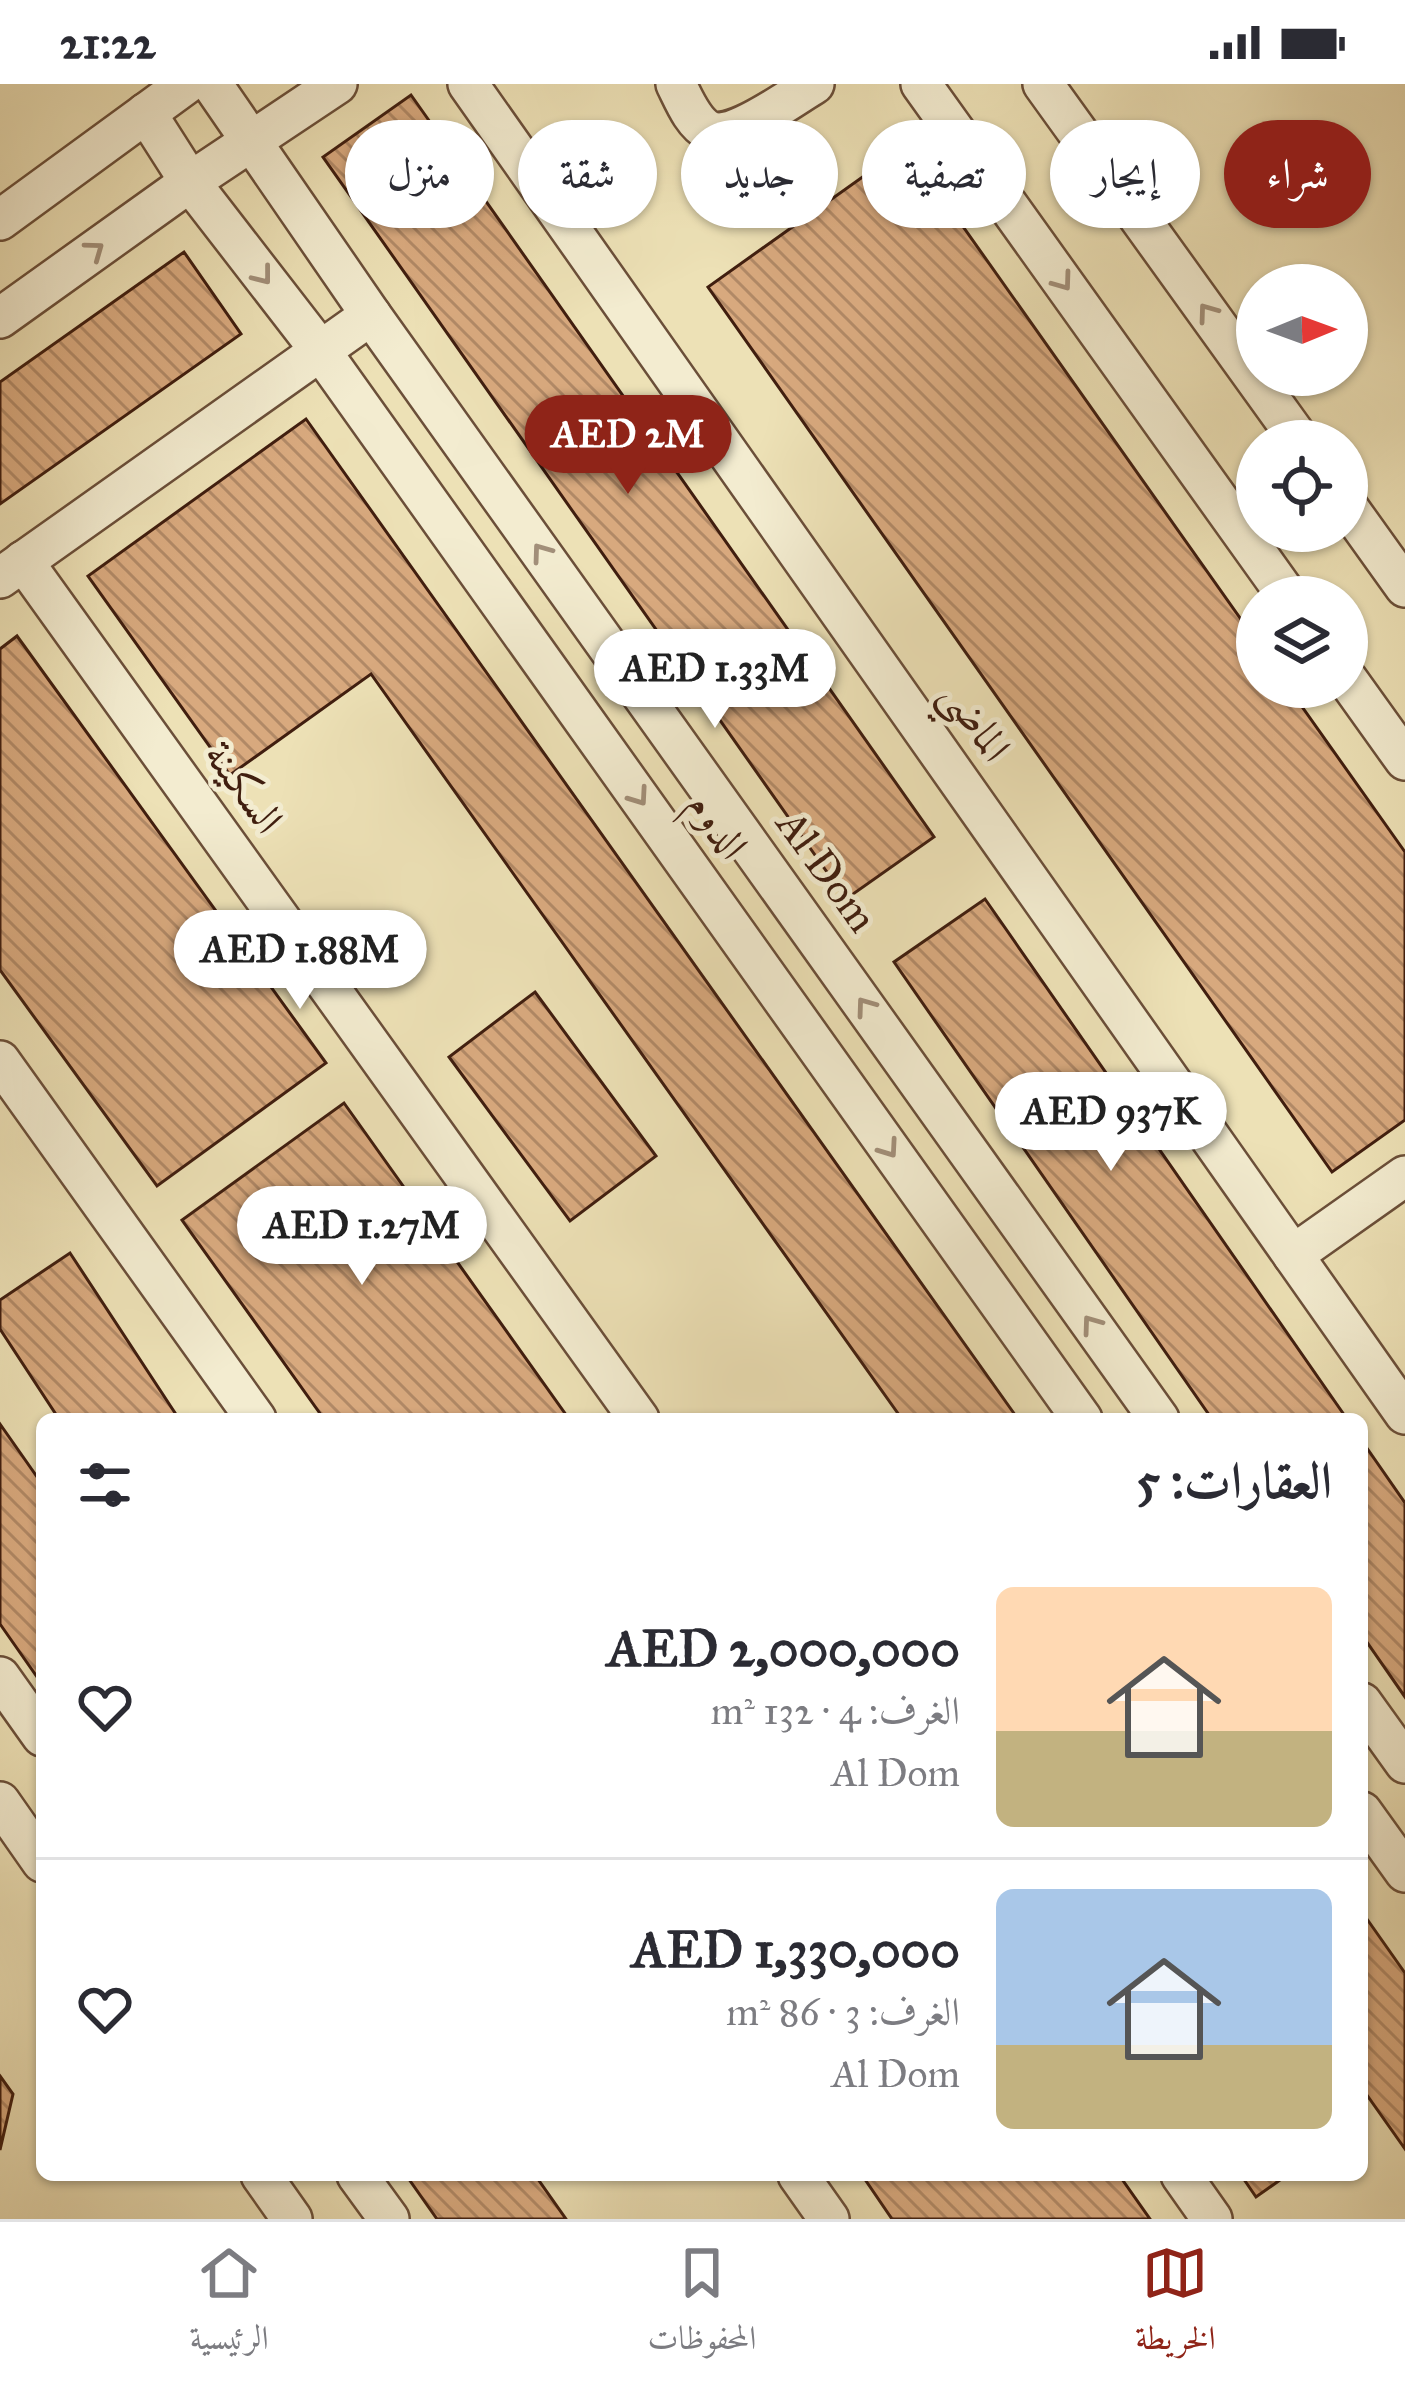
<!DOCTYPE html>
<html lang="ar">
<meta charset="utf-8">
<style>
body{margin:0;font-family:"IM FELL Great Primer",Amiri,serif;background:#f2f2f3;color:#2b2b33;direction:rtl;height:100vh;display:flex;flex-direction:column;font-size:45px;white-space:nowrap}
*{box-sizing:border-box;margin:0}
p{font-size:39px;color:#7c7c81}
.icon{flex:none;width:66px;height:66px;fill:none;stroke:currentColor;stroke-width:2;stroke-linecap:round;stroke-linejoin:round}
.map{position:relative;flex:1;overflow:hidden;direction:ltr}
.details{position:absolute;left:36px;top:1329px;width:1332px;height:768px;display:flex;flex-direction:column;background:#fff;border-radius:18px;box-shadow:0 3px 9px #0004;direction:rtl}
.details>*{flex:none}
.guide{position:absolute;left:36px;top:36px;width:1335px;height:108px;direction:rtl;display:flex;gap:24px}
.needle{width:78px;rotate:89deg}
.controls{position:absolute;left:1236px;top:180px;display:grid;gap:24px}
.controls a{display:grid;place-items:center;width:132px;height:132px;border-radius:50%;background:#fff;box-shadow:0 3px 9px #0004;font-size:60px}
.price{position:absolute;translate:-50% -102px;padding:0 27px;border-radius:42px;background:#fff;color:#222;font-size:39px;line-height:78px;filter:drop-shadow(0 3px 6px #0008)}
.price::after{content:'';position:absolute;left:50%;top:72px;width:36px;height:27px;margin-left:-18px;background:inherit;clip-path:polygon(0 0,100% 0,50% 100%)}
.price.current{background:#8f2418;color:#fff}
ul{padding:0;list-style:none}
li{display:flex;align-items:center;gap:36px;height:300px;padding:0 36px}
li+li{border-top:3px solid #e1e1e2}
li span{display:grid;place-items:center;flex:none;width:336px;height:240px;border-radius:18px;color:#555}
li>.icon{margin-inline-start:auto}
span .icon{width:144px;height:144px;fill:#fffc;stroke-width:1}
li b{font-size:51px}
h2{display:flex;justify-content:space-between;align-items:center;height:144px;padding:0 36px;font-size:51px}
.pill{padding:0 42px;border-radius:54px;background:#fff;box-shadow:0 3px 9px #0004;font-size:42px;line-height:108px}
.pill.current{background:#8f2418;color:#fff}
.status{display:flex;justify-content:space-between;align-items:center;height:84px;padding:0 60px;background:#fff;direction:ltr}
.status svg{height:33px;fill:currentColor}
.tab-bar{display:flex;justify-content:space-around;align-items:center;height:168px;border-top:3px solid #e1e1e2;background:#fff;font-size:33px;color:#7c7c81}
.tab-bar a{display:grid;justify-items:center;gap:6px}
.tab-bar .current{color:#8f2418}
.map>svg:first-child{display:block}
.building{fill:url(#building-back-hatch);stroke:#401e0f;stroke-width:3}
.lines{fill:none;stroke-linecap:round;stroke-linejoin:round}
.minor-casing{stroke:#6b4f39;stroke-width:44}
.minor{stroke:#f3ecd0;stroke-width:39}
.oneway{stroke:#a28f79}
.labels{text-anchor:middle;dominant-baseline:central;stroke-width:10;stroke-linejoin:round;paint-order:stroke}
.street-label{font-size:42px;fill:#401e0f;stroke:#f3ecd0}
</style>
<div class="status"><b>21:22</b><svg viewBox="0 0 49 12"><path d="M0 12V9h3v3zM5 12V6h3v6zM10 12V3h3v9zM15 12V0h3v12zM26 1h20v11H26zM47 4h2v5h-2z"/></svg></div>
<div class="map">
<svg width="1405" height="2135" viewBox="0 0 1405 2135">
<defs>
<pattern id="building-back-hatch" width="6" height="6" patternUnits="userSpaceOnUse" patternTransform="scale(3)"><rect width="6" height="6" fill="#d8a97e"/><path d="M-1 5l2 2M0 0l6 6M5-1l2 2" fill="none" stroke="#b18966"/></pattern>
</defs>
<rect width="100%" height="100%" fill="#ede1b6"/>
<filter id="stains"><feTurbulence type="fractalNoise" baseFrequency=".00167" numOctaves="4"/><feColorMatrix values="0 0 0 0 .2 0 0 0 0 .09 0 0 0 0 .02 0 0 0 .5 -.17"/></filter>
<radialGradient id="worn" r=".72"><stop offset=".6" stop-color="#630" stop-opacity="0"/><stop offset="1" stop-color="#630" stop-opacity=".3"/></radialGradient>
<g class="building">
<polygon points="411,11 934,753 846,815 323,73"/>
<polygon points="906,62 1257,558 1257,603 1288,603 1405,768 1405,1036 1332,1088 708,203"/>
<polygon points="184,168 241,250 0,420 0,298"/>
<polygon points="306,335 1018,1335 902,1335 371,590 230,691 88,492"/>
<polygon points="17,552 326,979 157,1102 0,886 0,565"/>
<polygon points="985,815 1347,1335 1212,1335 894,878"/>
<polygon points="535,908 656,1072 570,1137 449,973"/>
<polygon points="344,1019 569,1335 324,1335 182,1136"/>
<polygon points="70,1169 179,1335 59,1335 0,1245 0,1216"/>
<polygon points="0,1340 42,1400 42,1600 0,1540"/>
<polygon points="1362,1357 1405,1419 1405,1613 1362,1551"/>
<polygon points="1362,1828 1405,1889 1405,2065 1362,2004"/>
<polygon points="0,1992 13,2010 0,2066"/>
<polygon points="406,2091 535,2091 566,2135 437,2135"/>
<polygon points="862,2091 1119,2091 1150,2135 892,2135"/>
<polygon points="1241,2091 1287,2091 1256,2113"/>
</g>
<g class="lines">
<g class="minor-casing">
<g id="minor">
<polyline points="212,0 371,231 1159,1335"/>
<polyline points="468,0 1405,1330"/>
<path d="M676,0C684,16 693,39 709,47C733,57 792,13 814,0"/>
<polyline points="921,0 1288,513"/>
<polyline points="1043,0 1300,357"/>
<polyline points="146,29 190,98 320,266 1082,1335"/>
<polyline points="0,136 186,0"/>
<polyline points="0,234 190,98 337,0"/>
<polyline points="1347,422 1405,503"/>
<polyline points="23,477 639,1335"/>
<polyline points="0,494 371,231"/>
<polyline points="1347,595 1405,676"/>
<polyline points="0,977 256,1335"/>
<polyline points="1293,1171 1405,1092"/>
<polyline points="0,1593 42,1652"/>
<polyline points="1362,1619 1405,1679"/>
<polyline points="0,1718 42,1778"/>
<polyline points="1362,1728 1405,1788"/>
<polyline points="261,2091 292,2135"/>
<polyline points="357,2091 389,2135"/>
<polyline points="798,2091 829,2135"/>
<polyline points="1181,2091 1212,2135"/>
</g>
</g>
<use href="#minor" class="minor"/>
</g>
<defs><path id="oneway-chevron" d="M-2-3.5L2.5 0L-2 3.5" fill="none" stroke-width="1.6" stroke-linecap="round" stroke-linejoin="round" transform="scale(3)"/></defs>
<g class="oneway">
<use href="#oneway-chevron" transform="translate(95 166) rotate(-36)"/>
<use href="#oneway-chevron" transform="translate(263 192) rotate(52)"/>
<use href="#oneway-chevron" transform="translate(1063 198) rotate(54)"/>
<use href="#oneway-chevron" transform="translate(1207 228) rotate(-126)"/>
<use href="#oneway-chevron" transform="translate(541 468) rotate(-126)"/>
<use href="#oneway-chevron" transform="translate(639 713) rotate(55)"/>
<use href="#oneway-chevron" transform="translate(865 922) rotate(-126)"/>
<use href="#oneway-chevron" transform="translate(889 1065) rotate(55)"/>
<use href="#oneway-chevron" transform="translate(1091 1240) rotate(-126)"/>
</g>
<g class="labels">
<g class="street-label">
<text transform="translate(976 637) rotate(55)">الماضي</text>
<text transform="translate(244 703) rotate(54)">السكينة</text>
<text transform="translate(718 741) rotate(55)">الدوم</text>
<text transform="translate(827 787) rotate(54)">Al Dom</text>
</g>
</g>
<rect width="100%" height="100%" filter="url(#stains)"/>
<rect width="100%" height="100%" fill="url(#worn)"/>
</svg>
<div class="controls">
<a><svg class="needle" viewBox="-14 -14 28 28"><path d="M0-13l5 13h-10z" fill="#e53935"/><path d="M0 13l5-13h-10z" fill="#7c7c81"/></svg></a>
<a><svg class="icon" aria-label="locate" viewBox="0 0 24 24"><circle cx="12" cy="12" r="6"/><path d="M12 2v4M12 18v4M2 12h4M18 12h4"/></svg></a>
<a><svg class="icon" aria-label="layers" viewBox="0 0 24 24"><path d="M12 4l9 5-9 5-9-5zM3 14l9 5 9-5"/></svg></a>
</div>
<b class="price current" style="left:628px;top:413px">AED 2M</b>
<b class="price" style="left:715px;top:647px">AED 1.33M</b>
<b class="price" style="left:300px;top:928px">AED 1.88M</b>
<b class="price" style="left:1111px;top:1090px">AED 937K</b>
<b class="price" style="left:362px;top:1204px">AED 1.27M</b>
<div class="guide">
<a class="pill current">شراء</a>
<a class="pill">إيجار</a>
<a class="pill">تصفية</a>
<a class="pill">جديد</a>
<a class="pill">شقة</a>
<a class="pill">منزل</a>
</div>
<section class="details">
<h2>العقارات: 5<svg class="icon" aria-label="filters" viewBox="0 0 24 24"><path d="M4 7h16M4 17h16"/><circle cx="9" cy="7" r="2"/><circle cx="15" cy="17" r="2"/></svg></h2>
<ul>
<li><span style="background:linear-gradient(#ffd9b3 60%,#c2b280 0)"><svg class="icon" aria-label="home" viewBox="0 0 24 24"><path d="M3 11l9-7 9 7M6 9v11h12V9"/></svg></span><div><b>AED 2,000,000</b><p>الغرف: 4 · 132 m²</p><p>Al Dom</p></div><svg class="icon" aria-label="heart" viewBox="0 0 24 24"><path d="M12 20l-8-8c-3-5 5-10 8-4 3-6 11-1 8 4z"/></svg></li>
<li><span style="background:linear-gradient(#a9c7e8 65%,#c2b280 0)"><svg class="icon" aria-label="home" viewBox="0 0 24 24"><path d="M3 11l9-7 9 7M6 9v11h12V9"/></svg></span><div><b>AED 1,330,000</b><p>الغرف: 3 · 86 m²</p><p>Al Dom</p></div><svg class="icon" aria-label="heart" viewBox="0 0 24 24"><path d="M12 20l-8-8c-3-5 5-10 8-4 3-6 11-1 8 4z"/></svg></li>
</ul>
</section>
</div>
<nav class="tab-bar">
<a class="current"><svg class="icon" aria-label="map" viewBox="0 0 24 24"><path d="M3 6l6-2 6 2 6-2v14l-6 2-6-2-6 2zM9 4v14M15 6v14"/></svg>الخريطة</a>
<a><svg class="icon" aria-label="saved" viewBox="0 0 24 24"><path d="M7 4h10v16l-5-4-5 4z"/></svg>المحفوظات</a>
<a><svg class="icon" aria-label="home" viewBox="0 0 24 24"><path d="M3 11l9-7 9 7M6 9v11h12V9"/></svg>الرئيسية</a>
</nav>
